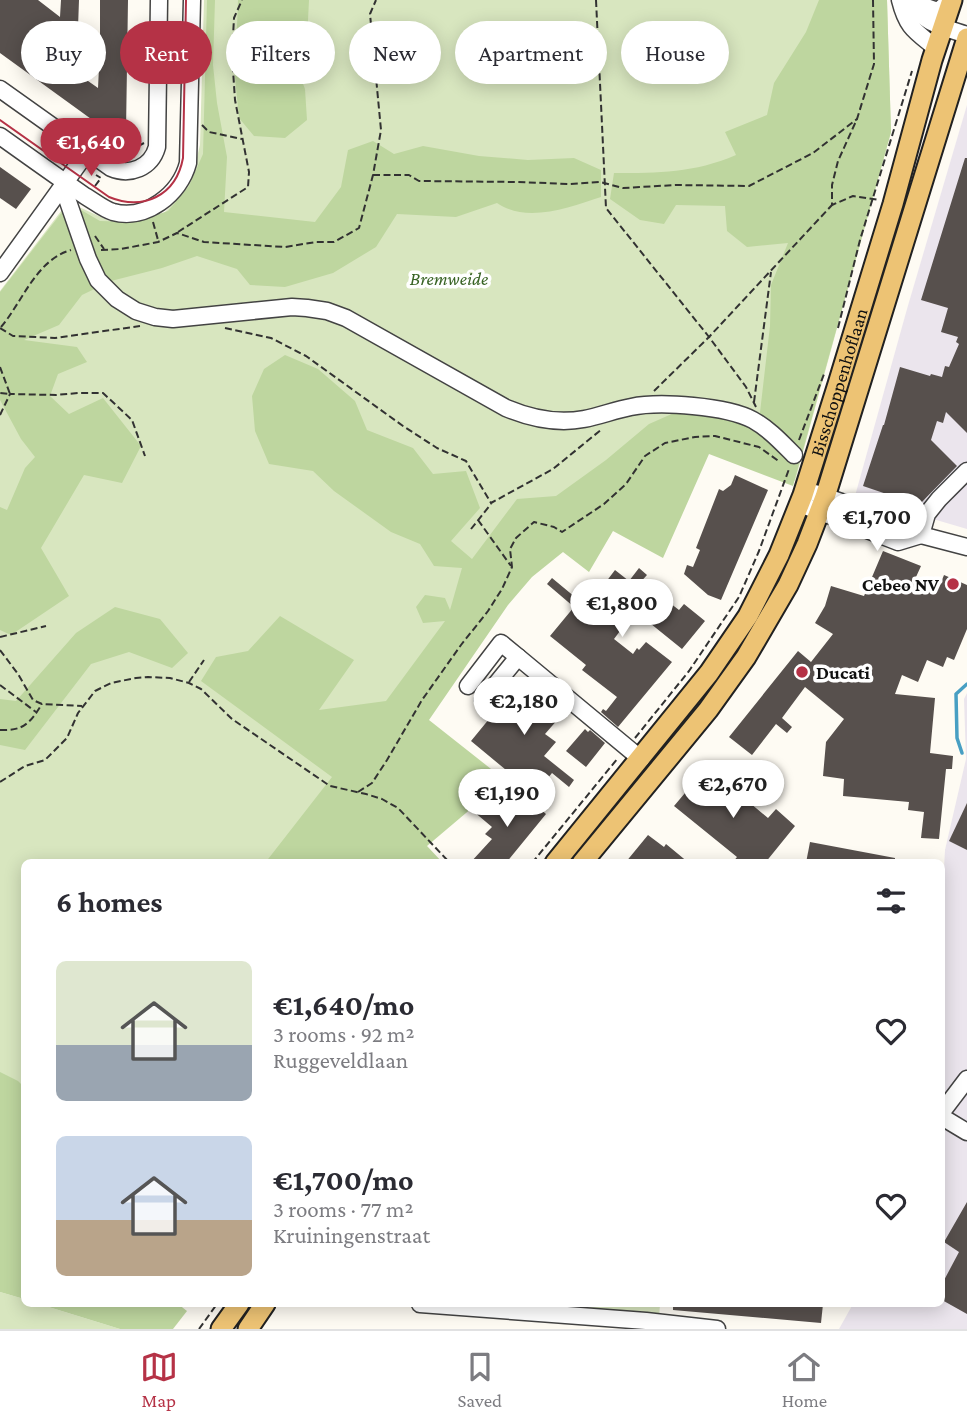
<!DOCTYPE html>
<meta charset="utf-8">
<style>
body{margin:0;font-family:"Crimson Pro",serif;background:#f7f7f7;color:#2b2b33;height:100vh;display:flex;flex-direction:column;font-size:26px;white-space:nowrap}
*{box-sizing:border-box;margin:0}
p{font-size:23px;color:#7c7c81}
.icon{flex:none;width:38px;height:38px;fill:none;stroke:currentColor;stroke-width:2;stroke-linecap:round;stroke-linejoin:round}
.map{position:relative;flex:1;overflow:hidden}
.panel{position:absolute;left:21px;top:859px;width:924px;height:448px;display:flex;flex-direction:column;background:#fff;border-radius:10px;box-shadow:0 4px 18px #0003}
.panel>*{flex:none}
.top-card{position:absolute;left:21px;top:21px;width:926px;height:63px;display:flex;gap:14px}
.price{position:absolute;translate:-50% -60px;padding:0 16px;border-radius:24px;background:#fff;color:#222;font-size:23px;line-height:46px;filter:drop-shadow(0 2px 4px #0008)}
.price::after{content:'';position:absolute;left:50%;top:42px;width:21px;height:16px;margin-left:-10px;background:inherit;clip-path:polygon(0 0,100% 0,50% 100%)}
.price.active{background:#b53246;color:#fff}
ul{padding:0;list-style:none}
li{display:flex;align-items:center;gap:21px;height:175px;padding:0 35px}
li span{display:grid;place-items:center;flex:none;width:196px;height:140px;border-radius:10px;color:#555}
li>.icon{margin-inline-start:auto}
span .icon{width:84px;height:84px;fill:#fffc;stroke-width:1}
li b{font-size:30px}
h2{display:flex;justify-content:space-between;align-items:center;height:84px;padding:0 35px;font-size:30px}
.tag{padding:0 24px;border-radius:32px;background:#fff;box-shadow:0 4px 18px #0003;font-size:24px;line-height:63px}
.tag.active{background:#b53246;color:#fff}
.tabs{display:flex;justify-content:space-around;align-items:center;height:98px;border-top:2px solid #e1e1e2;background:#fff;font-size:19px;color:#7c7c81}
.tabs a{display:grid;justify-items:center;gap:4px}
.tabs .active{color:#b53246}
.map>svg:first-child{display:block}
.industrial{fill:#ebe5ed}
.green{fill:#d8e6bf}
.forest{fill:#bed69f}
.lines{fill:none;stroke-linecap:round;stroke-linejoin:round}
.stream{stroke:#489fc3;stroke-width:3.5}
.building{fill:#57504d}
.minor-casing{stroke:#434343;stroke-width:19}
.major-casing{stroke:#212121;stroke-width:23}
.path{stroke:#323232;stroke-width:2;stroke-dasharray:7 3.5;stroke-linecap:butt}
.minor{stroke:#fff;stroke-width:16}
.major{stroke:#edc374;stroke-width:19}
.tram{stroke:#b53246;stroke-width:2}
.poi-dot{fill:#b53246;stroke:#fff;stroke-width:2.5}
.labels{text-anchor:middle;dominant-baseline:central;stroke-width:7;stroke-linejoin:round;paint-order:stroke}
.park-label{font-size:19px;font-style:italic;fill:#386324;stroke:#fff}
.street-label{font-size:19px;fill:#101010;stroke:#fff}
.poi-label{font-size:19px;font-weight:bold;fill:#101010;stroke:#fff;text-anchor:end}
</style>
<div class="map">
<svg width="967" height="1329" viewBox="0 0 967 1329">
<rect width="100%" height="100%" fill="#fefbf3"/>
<g class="industrial">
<polygon points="967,105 967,529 855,496 907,309"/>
<polygon points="967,693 967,1329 839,1329 853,1304 942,1304 942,905 945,850 966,759 964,699"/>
</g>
<g class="green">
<polygon points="204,0 887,0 891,132 795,481 697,440 549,546 358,796 433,863 24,863 24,1224 0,1231 0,291 68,202 112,222 141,222 164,213 185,191 192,177 200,145"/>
<polygon points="0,1292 24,1299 24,1304 39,1304 120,1329 0,1329"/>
<polygon points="532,1304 660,1304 659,1318"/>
</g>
<g class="forest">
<path d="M207,0H215L213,65L217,103L227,157L224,212L315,222L341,187L348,150L373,141L394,154L423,146L479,156L528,160L574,158L601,170V197C570,207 527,224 497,203L456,217L397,214L376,247L333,273L285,287L250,285L237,269L197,256L162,268L111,281L82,295L59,325L24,340L77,347L87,362L58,374L50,396L69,414L103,398L141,446L122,483L84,475L41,548L69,596L11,635L0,630V507L7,510L25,468L35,457L21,439L0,400V292L69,203L100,221L135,222L168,211L189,186L203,154Z"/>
<polygon points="238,0 309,0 307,40 294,60 305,89 307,120 285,138 254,136 239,118 235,78"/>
<path d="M819,0H887L891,132L793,486L709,454L663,558L613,531L589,572L563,552L532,577L508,605L429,720L505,780L427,846L443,863H265L332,777L201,681L216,657L248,651L280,616L354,660L319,710L386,701L445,621L423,623L416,607L425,595L445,598L450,610L462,568L434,566L420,544L391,532L334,491L313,471L269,464L255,431L252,396L264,369L285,355L318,369L355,401L367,430L413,448L433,474L466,471L480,508L451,541L472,559L517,499L556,496L606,460L649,424L674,413L759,421L770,326L771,285L788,243L747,247L727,231L725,206L676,205L664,224L640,220L610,199L614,173C659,173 694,173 736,155L725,132L767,115L774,83L806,32Z"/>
<polygon points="115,607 160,619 188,653 172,668 129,652 91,664 25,750 0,745 0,699 16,701 76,633"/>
<polygon points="0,1072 18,1081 24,1087 24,1299 0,1292"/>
<polygon points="39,1304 178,1304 187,1311 173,1329 120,1329"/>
</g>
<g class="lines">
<polyline class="stream" points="962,753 957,738 956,694 967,684"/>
</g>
<g class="building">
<polygon points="0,0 38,0 60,17 61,0 79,0 78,28 82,29 81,57 71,69 98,88 100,47 100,0 128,0 126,131 116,137 0,53"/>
<polygon points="965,158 967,158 967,433 946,412 943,423 937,421 931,440 957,466 919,505 863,486 883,425 884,425 900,367 930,376 931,374 942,377 945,366 949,367 959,344 956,342 958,337 941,332 948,308 921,300"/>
<polygon points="0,167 31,189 16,209 0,198"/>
<polygon points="735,475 768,490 721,600 708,595 684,574 687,565 693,567 700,550 696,548 719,489 723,491 731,485"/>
<polygon points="883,551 921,566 916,577 940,585 944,575 967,585 967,629 954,660 947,657 943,667 927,660 918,682 902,675 895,694 935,698 930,753 953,756 952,769 946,769 939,839 921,838 924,812 908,810 909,802 843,796 844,779 823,776 826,742 844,719 805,687 782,718 792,727 787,733 776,724 752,755 729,737 798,651 811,662 833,634 815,623 825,606 831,586 864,596"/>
<polygon points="639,568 647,575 636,587 657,604 662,597 679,610 684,604 705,621 682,649 635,611 614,639 633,654 637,648 639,650 646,642 672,662 618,727 601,712 603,709 606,711 617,697 582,670 586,665 550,636 574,607 547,584 552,578 587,607 615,570 629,581"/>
<polygon points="527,678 566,710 545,734 556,742 544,756 574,780 569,787 552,773 535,794 471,741 494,713 497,716"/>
<polygon points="585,729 588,732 590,730 605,743 586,767 566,751"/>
<polygon points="707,767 768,818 776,809 795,826 765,863 732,863 737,857 674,806"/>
<polygon points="524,795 546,814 506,863 470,863 492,839 485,834 492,827 473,811 488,799 508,815"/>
<polygon points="967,803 967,850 949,841"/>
<polygon points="648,835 664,847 666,844 689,863 625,863"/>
<polygon points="810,842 895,858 895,863 806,863"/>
<polygon points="967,1202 967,1314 942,1300 942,1284 959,1252 944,1242"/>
<polygon points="673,1304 823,1304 821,1323 673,1310"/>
</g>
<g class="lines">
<g class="minor-casing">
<g id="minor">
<path d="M900,0C907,28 915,31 936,48"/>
<path d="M911,0C919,23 946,28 967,35"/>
<polyline points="917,0 920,5 938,11 951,0"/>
<path d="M0,89L111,168C130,176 151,168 157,147L159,0"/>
<path d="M0,136C28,156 56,176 85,196C94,201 103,209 113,212C146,221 180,194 188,163L192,0"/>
<path d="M64,190L88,259L98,280L117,299L136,311L155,317L173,319L292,307L307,308L327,311L346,318L506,408C530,418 558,424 584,419C600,416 615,410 631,407C660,401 727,406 753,420C769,429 781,442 794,455"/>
<polyline points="0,273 87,152"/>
<polyline points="815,493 903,523 921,535 967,547"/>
<polyline points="800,504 898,542 921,535"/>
<polyline points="921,535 927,514 939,499 967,471"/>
<polyline points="468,686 501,643 518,657"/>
<polyline points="483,700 518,657 641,759"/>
<polyline points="942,1112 967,1079"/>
<polyline points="942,1117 967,1132"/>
<polyline points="420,1304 646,1321 717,1329"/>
</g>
</g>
<g class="major-casing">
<g id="major">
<path id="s1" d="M555,863L709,673L748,616L779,555L803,495L838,384L893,204L932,60L952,0"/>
<polyline points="582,863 708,710 746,657 788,585 807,544 825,497 967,38"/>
<polyline points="221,1329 239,1304"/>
<polyline points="248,1329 265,1304"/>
</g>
</g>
<g class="path">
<polyline points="596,0 606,208 709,337 746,387 756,407"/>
<polyline points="873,0 874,64 857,119 838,161 832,185 832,205 853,196 879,200"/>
<polyline points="202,125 209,132 242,139"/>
<polyline points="121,155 144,143"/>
<polyline points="52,158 58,149 55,146"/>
<polyline points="373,175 409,175 419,181 517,182 570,184 600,182 623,188 676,185 749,186 813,153 857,119"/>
<polyline points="95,186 101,178 96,175"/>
<polyline points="153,222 158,240"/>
<polyline points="178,232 248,187 249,172 235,100 232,55 234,18 242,0"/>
<polyline points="95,236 104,249"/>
<polyline points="101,250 121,249 158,242 177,233 204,242 285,247 316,242 334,242 359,228 373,175 381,130 370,14 376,0"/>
<path d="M1,327C23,301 36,260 71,250"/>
<polyline points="0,328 13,336 55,338 140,326"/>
<polyline points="225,328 271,338 306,356 403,426 437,448 466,461 491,503 553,469 602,429"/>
<polyline points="838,328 860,240 912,71"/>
<polyline points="0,367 10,394 0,393"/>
<polyline points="654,391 709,337 832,205"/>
<polyline points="754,402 771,272"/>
<polyline points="0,415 10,394 56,395 78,393 103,393 132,420 145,456"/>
<polyline points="799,440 824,374"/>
<polyline points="478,520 511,566"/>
<polyline points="471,529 491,504"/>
<polyline points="0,637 46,626"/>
<polyline points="0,650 18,674 33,700 42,704 82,706"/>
<polyline points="189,682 204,660"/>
<polyline points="0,685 36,712"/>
<path d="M0,730C24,731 30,723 42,704"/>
<polyline points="635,738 689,671 739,597 759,551 789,469"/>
<polyline points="0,782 25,766 45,760 67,738 78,713 95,691 111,683 136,678 148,677 170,678 189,683 201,689 232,719 330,786 366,794 382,799 398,808 450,863"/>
<polyline points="358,792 372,783 387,760 422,700 461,645 488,611 502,589 512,567 510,549 516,538 534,522 554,527 562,532 604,504 626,484 645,456 665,443 695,437 715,436 759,447 780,462"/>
<polyline points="532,863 618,758"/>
<polyline points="199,1329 217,1304"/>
</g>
<use href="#minor" class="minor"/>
<use href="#major" class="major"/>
<path class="tram" d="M0,120L109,197C143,211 176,196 183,158L186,0"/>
</g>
<g class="poi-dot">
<circle cx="953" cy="584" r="7"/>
<circle cx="802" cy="672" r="7"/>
</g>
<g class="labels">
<g class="park-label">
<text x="449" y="278">Bremweide</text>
</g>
<g class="street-label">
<text stroke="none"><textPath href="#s1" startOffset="565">Bisschoppenhoflaan</textPath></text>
</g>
<g class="poi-label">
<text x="939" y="584">Cebeo NV</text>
<text x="816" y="672" text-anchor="start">Ducati</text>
</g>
</g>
</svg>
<b class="price active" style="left:91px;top:178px">€1,640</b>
<b class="price" style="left:877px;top:553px">€1,700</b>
<b class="price" style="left:622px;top:639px">€1,800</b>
<b class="price" style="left:524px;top:737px">€2,180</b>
<b class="price" style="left:733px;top:820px">€2,670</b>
<b class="price" style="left:507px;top:829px">€1,190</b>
<div class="top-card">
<a class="tag">Buy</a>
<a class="tag active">Rent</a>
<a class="tag">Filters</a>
<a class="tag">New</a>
<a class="tag">Apartment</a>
<a class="tag">House</a>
</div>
<section class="panel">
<h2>6 homes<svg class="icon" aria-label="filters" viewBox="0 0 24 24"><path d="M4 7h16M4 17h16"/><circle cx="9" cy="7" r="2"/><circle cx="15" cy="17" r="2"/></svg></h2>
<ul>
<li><span style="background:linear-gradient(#dfe7d0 60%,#9aa5b1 0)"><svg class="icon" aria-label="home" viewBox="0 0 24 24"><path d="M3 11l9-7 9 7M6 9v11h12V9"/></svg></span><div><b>€1,640/mo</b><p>3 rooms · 92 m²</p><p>Ruggeveldlaan</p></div><svg class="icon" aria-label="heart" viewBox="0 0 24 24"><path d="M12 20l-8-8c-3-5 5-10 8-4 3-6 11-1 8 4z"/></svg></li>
<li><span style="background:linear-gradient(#c9d6e8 60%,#b9a48a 0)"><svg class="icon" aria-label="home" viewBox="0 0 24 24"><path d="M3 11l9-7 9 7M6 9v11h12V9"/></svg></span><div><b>€1,700/mo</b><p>3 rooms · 77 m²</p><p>Kruiningenstraat</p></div><svg class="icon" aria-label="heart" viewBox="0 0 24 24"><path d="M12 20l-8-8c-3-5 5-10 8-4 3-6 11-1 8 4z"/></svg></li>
</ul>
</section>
</div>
<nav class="tabs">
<a class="active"><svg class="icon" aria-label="map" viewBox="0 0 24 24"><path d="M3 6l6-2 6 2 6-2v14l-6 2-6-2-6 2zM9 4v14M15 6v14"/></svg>Map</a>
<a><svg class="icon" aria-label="saved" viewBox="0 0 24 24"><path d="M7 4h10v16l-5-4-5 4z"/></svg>Saved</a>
<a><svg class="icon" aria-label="home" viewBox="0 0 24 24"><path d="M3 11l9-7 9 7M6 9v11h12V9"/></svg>Home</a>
</nav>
